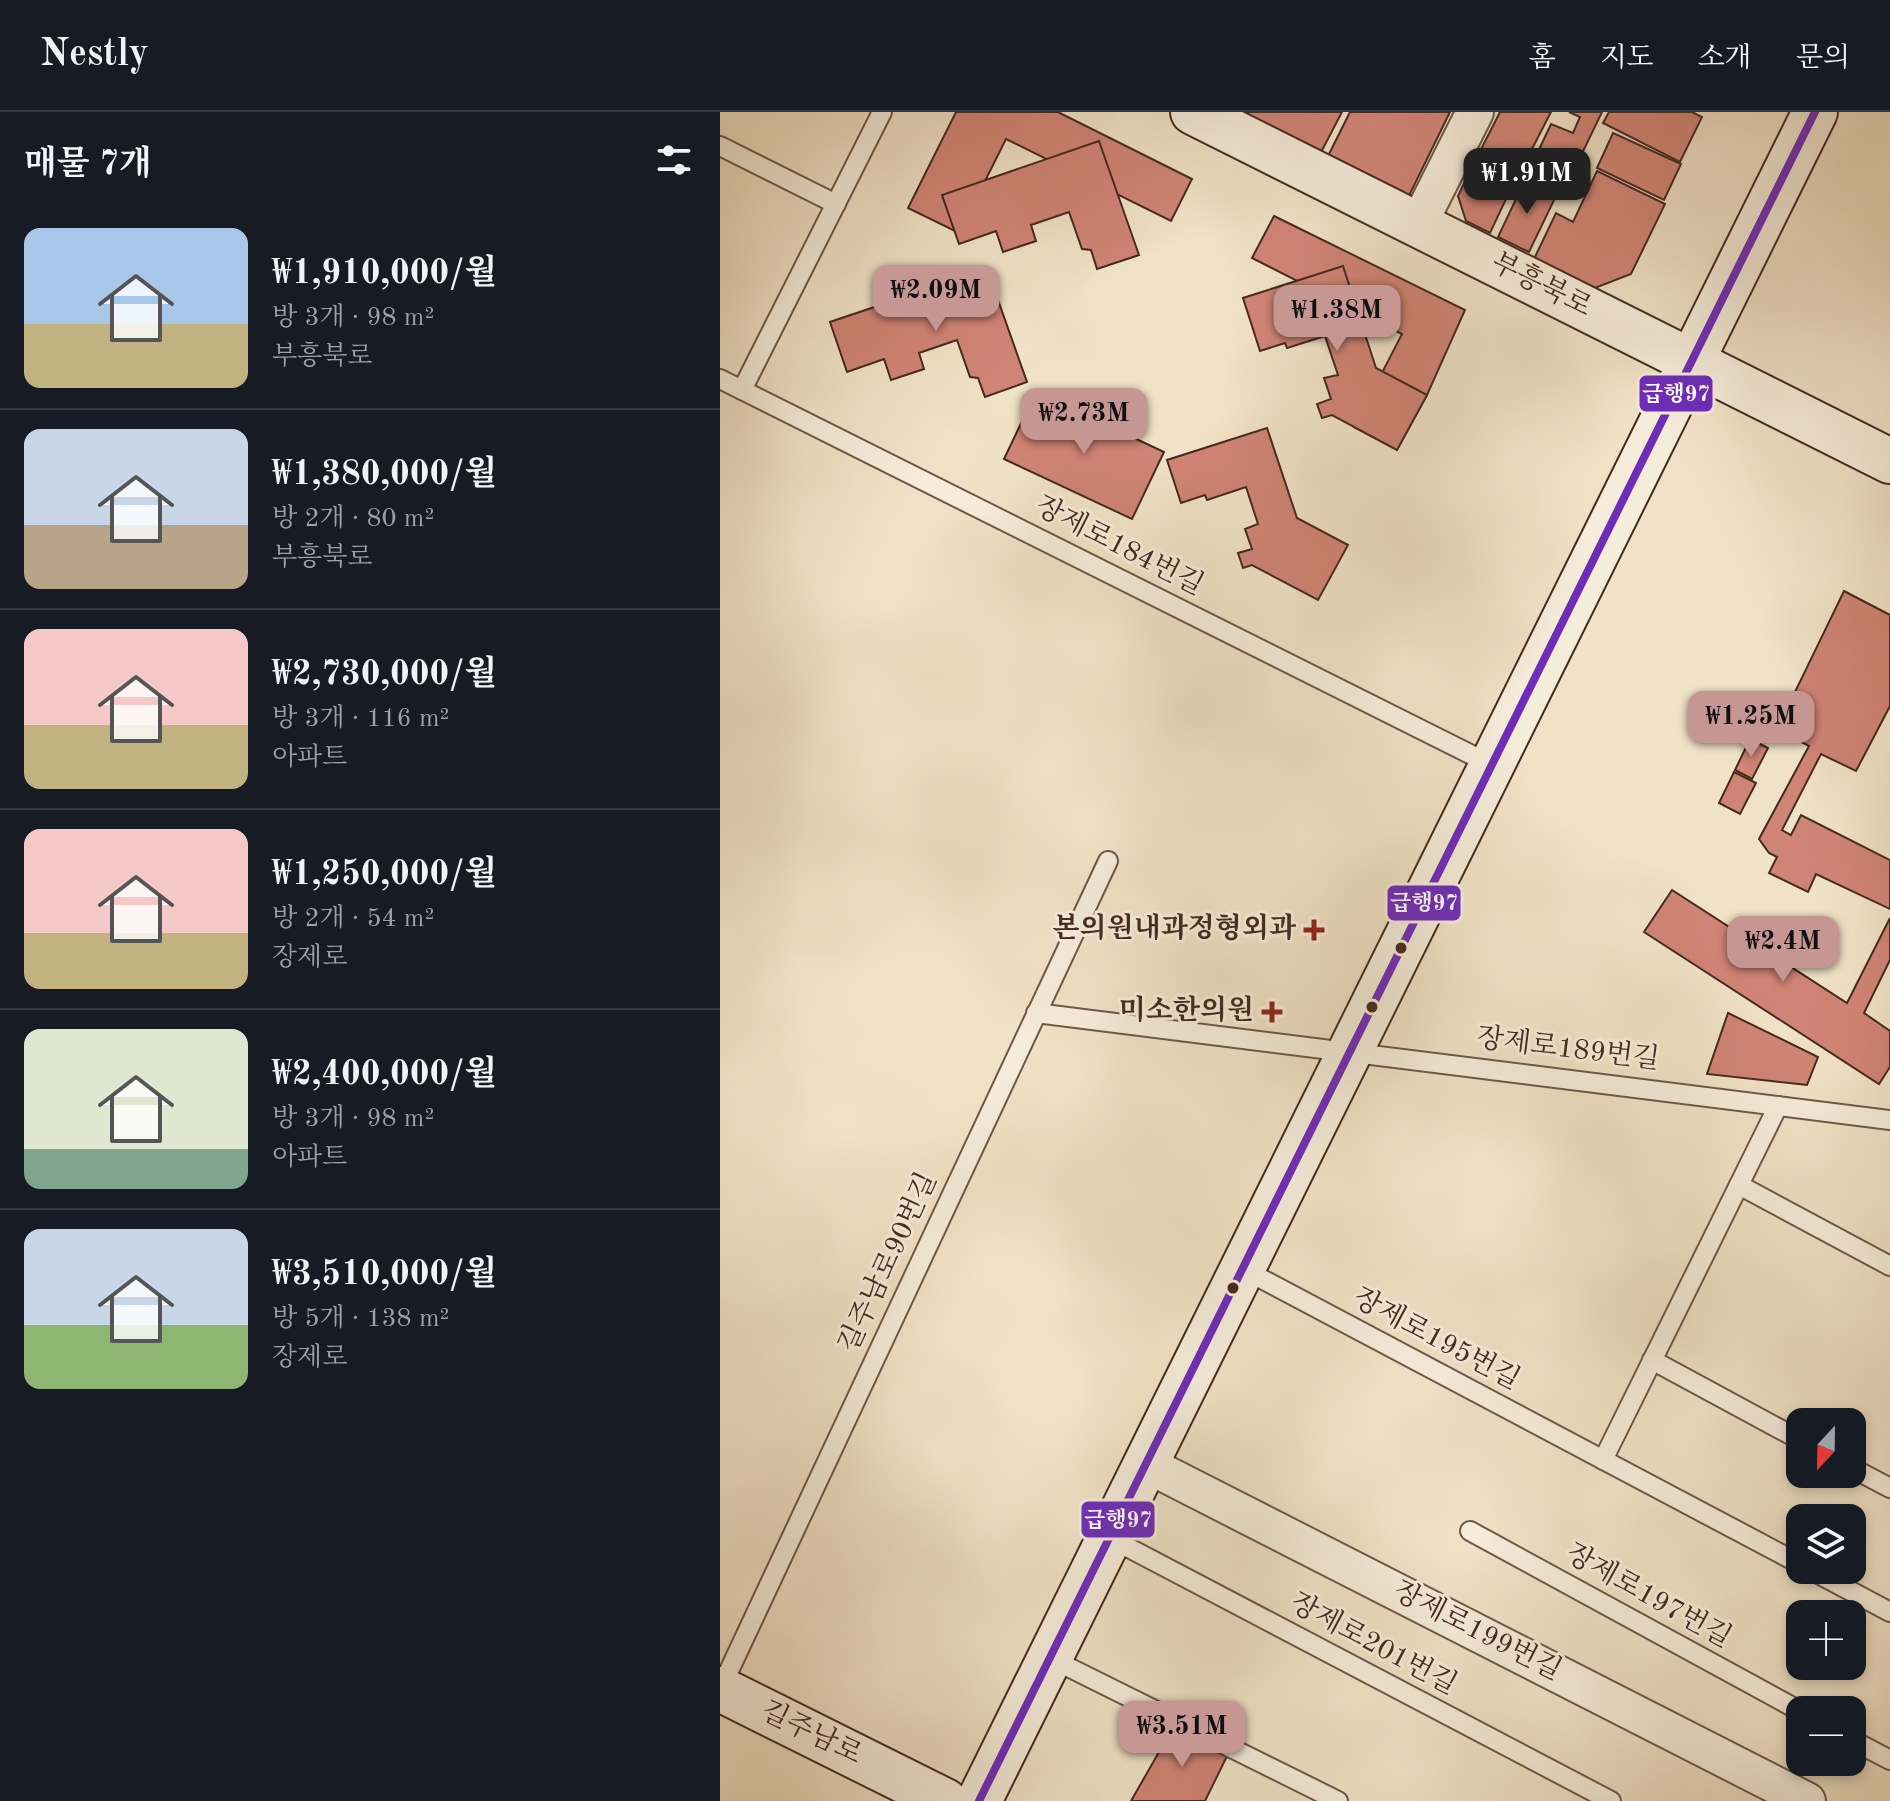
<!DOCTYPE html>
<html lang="ko">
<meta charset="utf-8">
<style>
body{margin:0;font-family:"Old Standard TT","Noto Serif KR",serif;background:#242831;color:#f1f3f6;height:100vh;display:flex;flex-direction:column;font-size:30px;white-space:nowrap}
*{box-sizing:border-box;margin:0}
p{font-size:26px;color:#9ea1a6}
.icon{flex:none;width:44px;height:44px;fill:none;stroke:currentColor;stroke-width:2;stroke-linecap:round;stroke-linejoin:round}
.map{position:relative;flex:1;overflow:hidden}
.panel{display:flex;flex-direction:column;background:#171b24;width:720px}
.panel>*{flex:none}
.needle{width:52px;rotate:202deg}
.controls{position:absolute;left:1066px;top:1296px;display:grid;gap:16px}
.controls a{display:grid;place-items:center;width:80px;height:80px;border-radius:16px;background:#171b24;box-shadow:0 4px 12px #0003;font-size:40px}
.price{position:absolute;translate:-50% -68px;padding:0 18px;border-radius:16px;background:#c59692;color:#111;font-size:26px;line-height:52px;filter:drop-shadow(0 2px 4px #0008)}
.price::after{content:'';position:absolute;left:50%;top:48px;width:24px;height:18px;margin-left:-12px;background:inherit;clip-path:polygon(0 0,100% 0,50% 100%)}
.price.current{background:#222;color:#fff}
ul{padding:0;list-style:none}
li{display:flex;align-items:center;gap:24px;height:200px;padding:0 24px}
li+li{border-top:2px solid #363941}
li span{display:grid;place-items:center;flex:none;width:224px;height:160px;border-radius:16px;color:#555}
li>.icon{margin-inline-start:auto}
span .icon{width:96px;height:96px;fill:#fffc;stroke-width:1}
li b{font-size:34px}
h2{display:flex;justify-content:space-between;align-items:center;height:96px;padding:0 24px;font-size:34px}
header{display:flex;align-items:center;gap:48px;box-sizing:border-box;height:112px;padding:0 40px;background:#171b24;border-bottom:2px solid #363941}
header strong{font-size:38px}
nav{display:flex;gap:44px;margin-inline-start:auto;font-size:28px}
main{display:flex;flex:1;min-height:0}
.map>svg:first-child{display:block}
.building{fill:#d08475;stroke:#442a1f;stroke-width:2}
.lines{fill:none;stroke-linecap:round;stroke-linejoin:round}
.lane-casing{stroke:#6f5849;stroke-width:22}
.street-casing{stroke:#6f5849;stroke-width:40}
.secondary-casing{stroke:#442a1f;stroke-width:48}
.lane{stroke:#f5ecda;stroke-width:18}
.street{stroke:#f5ecda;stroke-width:36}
.secondary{stroke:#f5ecda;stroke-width:44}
.bus-1-casing{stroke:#f5ecda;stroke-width:14}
.bus-1{stroke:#6e2db9;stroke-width:8}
.poi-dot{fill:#8f2418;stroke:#f5ecda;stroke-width:3}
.bus-dot{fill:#442a1f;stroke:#f5ecda;stroke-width:3}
.labels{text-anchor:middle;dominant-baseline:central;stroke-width:6;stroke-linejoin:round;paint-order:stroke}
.street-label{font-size:28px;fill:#442a1f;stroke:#f5ecda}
.poi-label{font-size:28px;font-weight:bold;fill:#442a1f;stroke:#f5ecda;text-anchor:end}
.line-badge{stroke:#f5ecda;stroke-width:3}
.badge-label{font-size:22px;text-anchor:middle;font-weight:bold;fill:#fff}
</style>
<header>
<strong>Nestly</strong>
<nav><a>홈</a><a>지도</a><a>소개</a><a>문의</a></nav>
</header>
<main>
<section class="panel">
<h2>매물 7개<svg class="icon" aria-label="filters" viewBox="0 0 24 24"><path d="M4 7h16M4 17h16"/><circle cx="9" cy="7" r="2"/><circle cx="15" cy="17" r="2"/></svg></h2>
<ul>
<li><span style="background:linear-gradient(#a9c7e8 60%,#c2b280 0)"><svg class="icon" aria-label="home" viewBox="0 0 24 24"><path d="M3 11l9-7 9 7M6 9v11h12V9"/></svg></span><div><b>₩1,910,000/월</b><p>방 3개 · 98 m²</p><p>부흥북로</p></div></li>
<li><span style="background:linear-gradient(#c9d6e8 60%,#b9a48a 0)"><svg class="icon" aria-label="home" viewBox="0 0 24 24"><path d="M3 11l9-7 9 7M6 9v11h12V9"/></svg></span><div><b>₩1,380,000/월</b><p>방 2개 · 80 m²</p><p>부흥북로</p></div></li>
<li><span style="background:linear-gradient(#f6c9c9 60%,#c2b280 0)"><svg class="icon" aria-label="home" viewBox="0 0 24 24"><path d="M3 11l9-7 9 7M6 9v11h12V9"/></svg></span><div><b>₩2,730,000/월</b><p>방 3개 · 116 m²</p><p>아파트</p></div></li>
<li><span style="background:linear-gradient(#f6c9c9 65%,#c2b280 0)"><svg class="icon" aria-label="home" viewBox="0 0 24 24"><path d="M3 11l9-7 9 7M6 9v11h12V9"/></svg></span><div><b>₩1,250,000/월</b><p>방 2개 · 54 m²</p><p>장제로</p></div></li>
<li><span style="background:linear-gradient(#dfe7d0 75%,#7fa58c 0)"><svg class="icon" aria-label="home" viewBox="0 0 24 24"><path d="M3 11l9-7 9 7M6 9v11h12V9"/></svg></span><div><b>₩2,400,000/월</b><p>방 3개 · 98 m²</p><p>아파트</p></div></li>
<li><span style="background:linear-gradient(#c9d6e8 60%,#8fb573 0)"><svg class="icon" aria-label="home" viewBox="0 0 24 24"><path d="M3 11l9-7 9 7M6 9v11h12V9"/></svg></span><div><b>₩3,510,000/월</b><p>방 5개 · 138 m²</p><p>장제로</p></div></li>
</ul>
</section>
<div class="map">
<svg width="1170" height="1689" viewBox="0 0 1170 1689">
<rect width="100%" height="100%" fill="#f0e2c6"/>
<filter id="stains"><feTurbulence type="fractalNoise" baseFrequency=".0025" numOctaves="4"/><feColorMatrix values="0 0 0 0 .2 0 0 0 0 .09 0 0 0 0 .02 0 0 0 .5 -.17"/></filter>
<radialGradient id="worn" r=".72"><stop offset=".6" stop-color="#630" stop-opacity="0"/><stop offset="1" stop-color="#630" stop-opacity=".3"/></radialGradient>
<g class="building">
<polygon points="236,0 338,0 472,67 451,109 286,27 239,121 188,96"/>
<polygon points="502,0 622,0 597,48"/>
<polygon points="630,0 730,0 684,94 603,54"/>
<polygon points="780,0 831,0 796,68 756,47"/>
<polygon points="849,0 882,0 842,83 806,65 831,12 853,21 860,5"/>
<polygon points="889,0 972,0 982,5 960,50 883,11"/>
<polygon points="893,21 961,52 944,88 877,56"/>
<polygon points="379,29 419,143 377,157 371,138 362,137 349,100 311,113 316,129 283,140 276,119 239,132 222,83"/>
<polygon points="755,48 795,68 770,121 746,109 738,84"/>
<polygon points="877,59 945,92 911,162 875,176 814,147 836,101 853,110"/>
<polygon points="805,68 836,84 809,140 778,125"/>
<polygon points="554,104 745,198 707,283 677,338 634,315 682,222 532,146"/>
<polygon points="623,154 656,256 707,283 677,338 612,303 602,306 597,292 611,287 604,266 618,263 605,224 567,236 565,231 540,239 523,186"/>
<polygon points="267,157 307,270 265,285 258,266 250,265 237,228 199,241 204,257 171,268 164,247 127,260 110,210"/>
<polygon points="316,280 444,340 412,407 284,347"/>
<polygon points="547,316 577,406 628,433 598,488 532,453 523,456 518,441 532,437 525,417 538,412 526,375 487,388 485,383 461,391 447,348"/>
<polygon points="1124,479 1170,503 1170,594 1136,659 1101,642 1062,718 1071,723 1081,703 1170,748 1170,797 1096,762 1088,780 1049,761 1057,745 1049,741 1039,727 1089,634 1057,617"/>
<polygon points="1030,627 1048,636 1032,667 1015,658"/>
<polygon points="1014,660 1036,671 1020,702 999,691"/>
<polygon points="952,778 1127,891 1170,806 1170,848 1144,901 1170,919 1170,955 1159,972 924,820"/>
<polygon points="1008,901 1098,945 1087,973 987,962"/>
<polygon points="455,1612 509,1640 485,1689 411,1689"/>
</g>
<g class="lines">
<g class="lane-casing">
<g id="lane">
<polyline points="0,34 116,92"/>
<polyline points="0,267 772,653"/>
<polyline points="22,278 162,0"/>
<polyline points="316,901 1170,1008"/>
<polyline points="1019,1073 1170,1154"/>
<polyline points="523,1157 1080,1452"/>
<polyline points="932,1248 1080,1328"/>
<polyline points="883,1348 1058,994"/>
<polyline points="1132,1356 1170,1376"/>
<polyline points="750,1419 1080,1599"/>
<polyline points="390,1426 891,1689"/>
<polyline points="1091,1458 1170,1500"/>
<polyline points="330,1546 618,1689"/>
<polyline points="0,1578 388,749"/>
<polyline points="1132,1628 1170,1648"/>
</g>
</g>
<g class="street-casing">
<g id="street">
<polyline points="698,113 755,0"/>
<polyline points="426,1352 1087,1689"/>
</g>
</g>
<g class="secondary-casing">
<g id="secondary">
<polyline points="473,0 1170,349"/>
<polyline points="0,1577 225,1689"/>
<polyline points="259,1689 1095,0"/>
</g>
</g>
<use href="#lane" class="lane"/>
<use href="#street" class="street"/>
<use href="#secondary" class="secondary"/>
<g class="bus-1-casing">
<polyline id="bus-1" points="259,1689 1095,0"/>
</g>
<use href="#bus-1" class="bus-1"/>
</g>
<g class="poi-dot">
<path d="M590 806h8v8h8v8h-8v8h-8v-8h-8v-8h8z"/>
<path d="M548 888h8v8h8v8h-8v8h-8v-8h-8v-8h8z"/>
</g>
<g class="bus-dot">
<circle cx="681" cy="836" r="7"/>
<circle cx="652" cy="895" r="7"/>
<circle cx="513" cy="1176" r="7"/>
</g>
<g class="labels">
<g class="street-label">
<text transform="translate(821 174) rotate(27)">부흥북로</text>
<text transform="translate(399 435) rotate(27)">장제로184번길</text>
<text transform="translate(848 938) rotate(7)">장제로189번길</text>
<text transform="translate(169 1151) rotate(-65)">길주남로90번길</text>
<text transform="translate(716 1228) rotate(28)">장제로195번길</text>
<text transform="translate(928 1485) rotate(29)">장제로197번길</text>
<text transform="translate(757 1520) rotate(27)">장제로199번길</text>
<text transform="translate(653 1533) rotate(28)">장제로201번길</text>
<text transform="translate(91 1622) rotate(26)">길주남로</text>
</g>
<g class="poi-label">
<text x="576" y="818">본의원내과정형외과</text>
<text x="534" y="900">미소한의원</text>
</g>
</g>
<g class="line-badge">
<rect x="918" y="262" width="76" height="39" rx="8" fill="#6e2db9"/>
<rect x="666" y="772" width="76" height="38" rx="8" fill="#6e2db9"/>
<rect x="360" y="1388" width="76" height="39" rx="8" fill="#6e2db9"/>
</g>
<g class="badge-label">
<text x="956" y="289">급행97</text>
<text x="704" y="798">급행97</text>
<text x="398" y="1415">급행97</text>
</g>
<rect width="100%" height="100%" filter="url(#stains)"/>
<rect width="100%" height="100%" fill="url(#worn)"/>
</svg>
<div class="controls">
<a><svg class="needle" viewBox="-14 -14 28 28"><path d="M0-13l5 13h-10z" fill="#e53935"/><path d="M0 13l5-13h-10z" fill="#9ea1a6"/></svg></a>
<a><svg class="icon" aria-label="layers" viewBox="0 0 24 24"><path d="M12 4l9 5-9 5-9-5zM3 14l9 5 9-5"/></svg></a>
<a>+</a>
<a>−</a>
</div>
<b class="price current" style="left:807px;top:104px">₩1.91M</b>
<b class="price" style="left:216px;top:221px">₩2.09M</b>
<b class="price" style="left:617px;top:241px">₩1.38M</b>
<b class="price" style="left:364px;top:344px">₩2.73M</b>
<b class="price" style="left:1031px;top:647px">₩1.25M</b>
<b class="price" style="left:1063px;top:872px">₩2.4M</b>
<b class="price" style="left:462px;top:1657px">₩3.51M</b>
</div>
</main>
